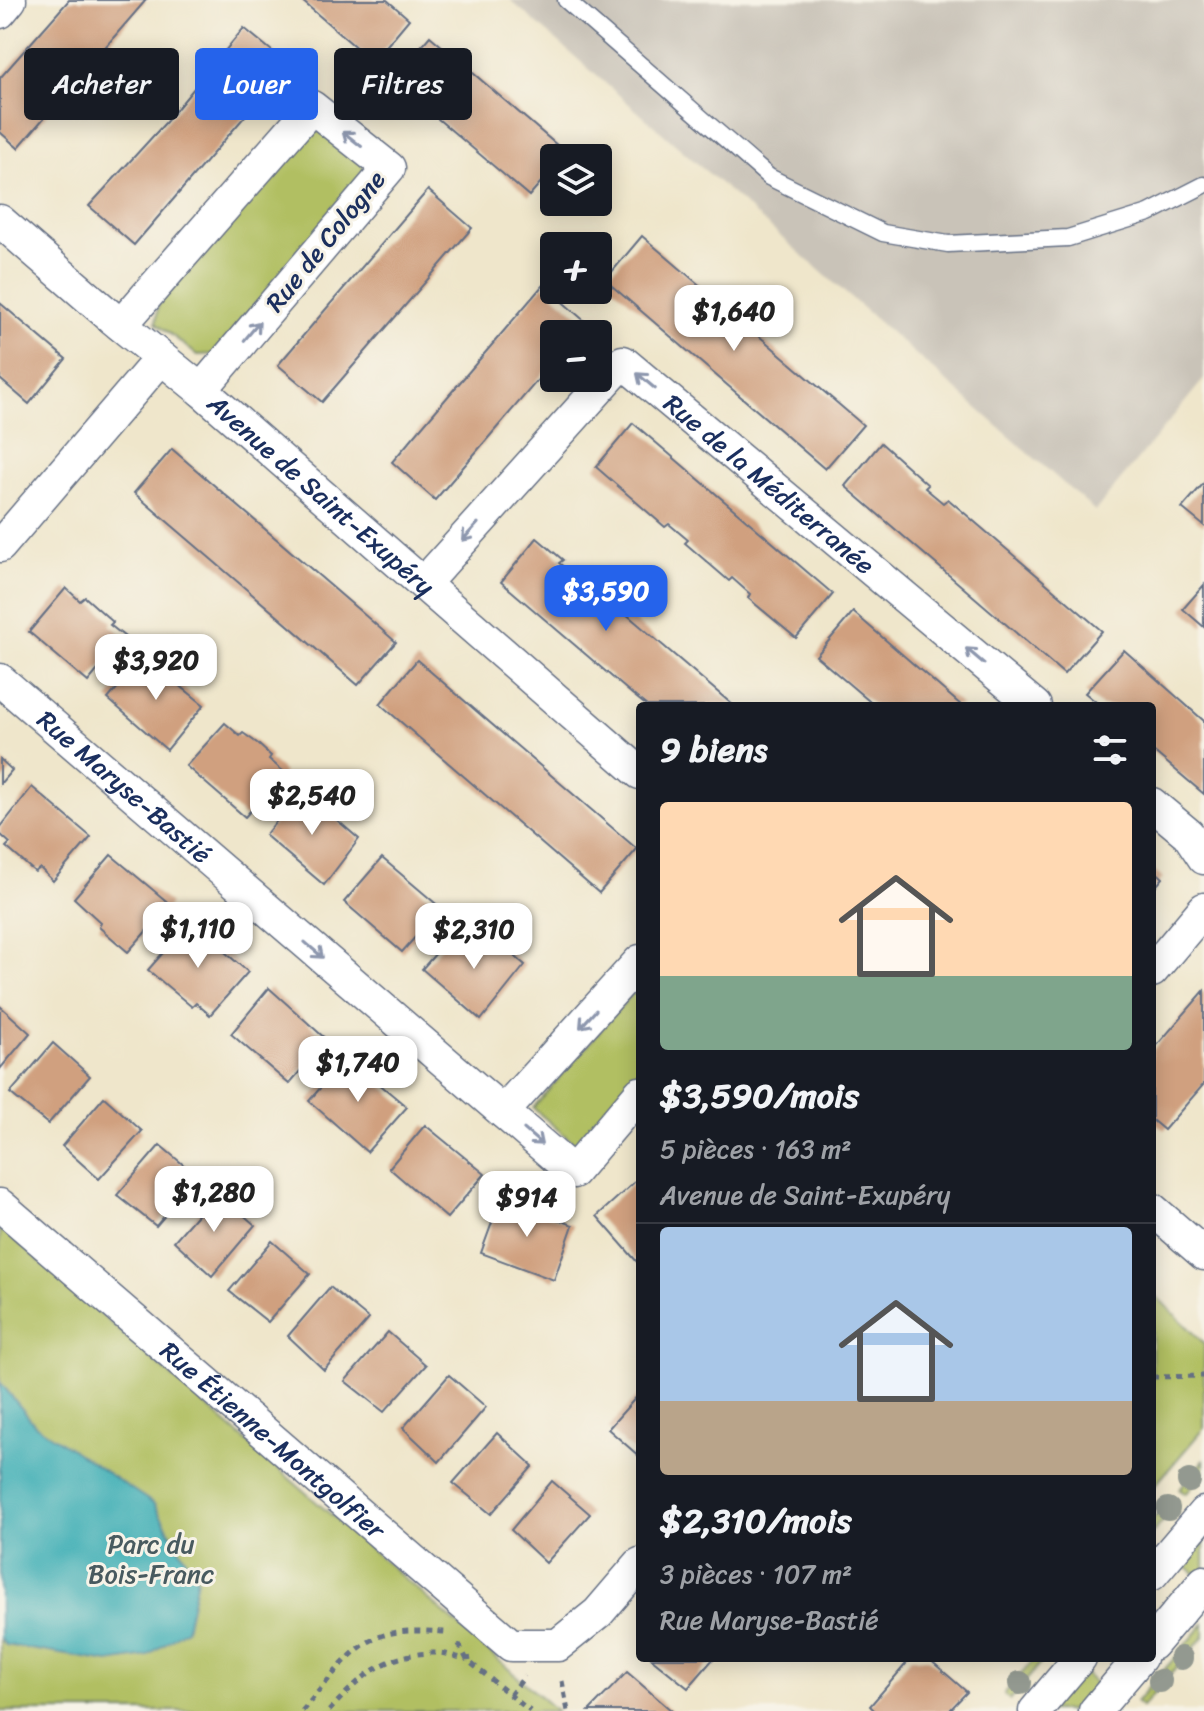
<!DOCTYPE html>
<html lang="fr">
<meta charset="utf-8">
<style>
body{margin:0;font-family:Sriracha,sans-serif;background:#242831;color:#f1f3f6;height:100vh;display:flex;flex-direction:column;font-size:30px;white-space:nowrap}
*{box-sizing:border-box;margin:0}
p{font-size:26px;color:#9ea1a6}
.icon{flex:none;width:44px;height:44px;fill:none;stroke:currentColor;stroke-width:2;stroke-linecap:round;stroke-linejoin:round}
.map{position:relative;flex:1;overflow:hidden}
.panel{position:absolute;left:636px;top:702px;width:520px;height:960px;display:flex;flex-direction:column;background:#171b24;border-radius:8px;box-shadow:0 4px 20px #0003}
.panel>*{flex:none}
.banner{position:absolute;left:24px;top:48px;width:492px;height:72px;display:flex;gap:16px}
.controls{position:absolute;left:540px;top:144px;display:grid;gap:16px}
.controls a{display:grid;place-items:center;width:72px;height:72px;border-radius:8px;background:#171b24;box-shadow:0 4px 20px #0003;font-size:40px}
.price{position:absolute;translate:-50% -68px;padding:0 18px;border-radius:16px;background:#fff;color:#222;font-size:26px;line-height:52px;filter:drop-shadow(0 2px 4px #0008)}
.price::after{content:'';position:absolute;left:50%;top:48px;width:24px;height:18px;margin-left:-12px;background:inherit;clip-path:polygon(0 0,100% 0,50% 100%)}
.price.selected{background:#2563eb;color:#fff}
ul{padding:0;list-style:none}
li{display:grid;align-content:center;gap:16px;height:424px;padding:0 24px}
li+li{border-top:2px solid #363941}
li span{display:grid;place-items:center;height:248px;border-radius:8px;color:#555}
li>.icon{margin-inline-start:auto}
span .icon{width:144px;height:144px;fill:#fffc;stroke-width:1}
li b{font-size:34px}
h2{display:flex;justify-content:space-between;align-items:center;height:96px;padding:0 24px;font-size:34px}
.pill{padding:0 28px;border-radius:8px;background:#171b24;box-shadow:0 4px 20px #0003;font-size:28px;line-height:72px}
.pill.selected{background:#2563eb;color:#fff}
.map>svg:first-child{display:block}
.industrial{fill:#c9c3b8}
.green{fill:#b1bf62;stroke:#667760;stroke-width:2}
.water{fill:#3daeb5;stroke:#2c6e8a;stroke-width:2}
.building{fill:#d0a07f}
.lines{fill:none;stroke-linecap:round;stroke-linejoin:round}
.lane-casing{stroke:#656f84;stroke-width:19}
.street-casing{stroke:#656f84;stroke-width:35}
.path{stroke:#656f84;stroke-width:5;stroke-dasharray:6 6;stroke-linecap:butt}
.lane{stroke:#fff;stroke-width:16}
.street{stroke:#fff;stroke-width:32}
.tree{fill:#939990}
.oneway{stroke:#8d97ae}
.labels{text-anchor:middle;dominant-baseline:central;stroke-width:6;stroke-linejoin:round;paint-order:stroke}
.street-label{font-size:26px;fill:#1b2f5e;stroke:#f7f3e8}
.park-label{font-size:26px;fill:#485a5f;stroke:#f7f3e8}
</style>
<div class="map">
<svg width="1204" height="1711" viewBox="0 0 1204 1711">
<rect width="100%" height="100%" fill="#f7f3e8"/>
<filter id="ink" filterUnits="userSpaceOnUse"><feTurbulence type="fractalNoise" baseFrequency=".0125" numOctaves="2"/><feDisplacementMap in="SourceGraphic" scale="16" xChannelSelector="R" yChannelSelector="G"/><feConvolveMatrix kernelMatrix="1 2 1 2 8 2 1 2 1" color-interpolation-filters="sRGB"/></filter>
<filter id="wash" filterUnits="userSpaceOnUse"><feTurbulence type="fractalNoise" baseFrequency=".006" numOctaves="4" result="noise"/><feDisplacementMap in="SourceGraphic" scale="32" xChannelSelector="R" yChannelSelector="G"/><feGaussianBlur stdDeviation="1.8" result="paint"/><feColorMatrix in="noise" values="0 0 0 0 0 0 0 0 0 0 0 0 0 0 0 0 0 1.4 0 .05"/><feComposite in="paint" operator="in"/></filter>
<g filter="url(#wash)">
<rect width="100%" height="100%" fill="#efe6cb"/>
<polygon class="industrial" points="510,0 1204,0 1204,379 1095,511"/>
<g class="green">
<polygon points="311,123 364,150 363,175 220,354 197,355 156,323 159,298"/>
<polygon points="640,985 640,1073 576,1145 533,1108"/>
<polygon points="0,1227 557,1711 0,1711"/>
<polygon points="1152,1292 1204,1343 1204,1428 1152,1489"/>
<polygon points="1204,1460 1204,1473 1186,1494 1179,1489"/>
<polygon points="1173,1497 1179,1502 1152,1534 1152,1520"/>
<polygon points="1204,1526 1204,1571 1199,1577 1176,1558"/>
<polygon points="1204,1624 1204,1636 1142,1707 1136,1702"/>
<polygon points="1035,1658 1045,1658 1010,1700 1004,1694"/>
<polygon points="1081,1670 1102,1689 1084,1711 1046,1711"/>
</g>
<polygon class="water" points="0,1382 35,1425 154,1504 197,1579 186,1629 147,1656 109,1662 6,1645 0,1638"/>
<g id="blocks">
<g class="building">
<polygon points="69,0 146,0 18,148 0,132 0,78"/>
<polygon points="301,0 387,0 409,19 373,62"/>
<polygon points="244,28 289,65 134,245 89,206 166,122"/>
<polygon points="430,36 566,153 562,158 554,158 554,167 529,196 392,80"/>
<polygon points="428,190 472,228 322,402 278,365"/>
<polygon points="642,236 863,425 825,469 605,280"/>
<polygon points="543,285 587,323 578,334 554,334 554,361 435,500 392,462"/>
<polygon points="0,303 66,359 29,404 0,379"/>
<polygon points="633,423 833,594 796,638 748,598 750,594 732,578 729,581 685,543 688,540 669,524 665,527 596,467"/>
<polygon points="881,443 928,485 925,488 943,503 948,499 1102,631 1064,674 845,486"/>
<polygon points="172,449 396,642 358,685 134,493"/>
<polygon points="1204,483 1204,526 1182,508"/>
<polygon points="537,538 563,560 559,563 581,581 584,578 734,706 647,706 632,694 501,582"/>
<polygon points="1204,585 1204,627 1183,609"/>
<polygon points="66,588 80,601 85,597 113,622 110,625 125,637 88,682 29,632"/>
<polygon points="853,612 918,668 962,706 875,706 816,656"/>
<polygon points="1124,650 1204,721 1204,794 1152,750 1152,706 1101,706 1085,693"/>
<polygon points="145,655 160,669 164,665 181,680 178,684 204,705 167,750 108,699"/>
<polygon points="417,660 637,849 599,893 380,704"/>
<polygon points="225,723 240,736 243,733 257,743 271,756 269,759 284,772 245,817 186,766"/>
<polygon points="0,759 12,770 0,784"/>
<polygon points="32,787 91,837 53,881 40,868 35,872 6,847 10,843 0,834 0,828"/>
<polygon points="302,790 359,839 324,885 265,835"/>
<polygon points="111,855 170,904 128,952 99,927 101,923 74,898"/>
<polygon points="382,858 441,908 402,952 344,902"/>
<polygon points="1152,868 1163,878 1152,891"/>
<polygon points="190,922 248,972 210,1015 196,1003 192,1007 148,970"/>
<polygon points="461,925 490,950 497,941 525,965 481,1020 422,969"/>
<polygon points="269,988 327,1040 289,1084 231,1034"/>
<polygon points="1204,991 1204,1084 1164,1130 1152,1120 1152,1051"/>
<polygon points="0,1006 30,1033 0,1069"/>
<polygon points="53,1043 90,1076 48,1124 10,1093"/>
<polygon points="347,1057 407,1107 367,1152 309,1101"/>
<polygon points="104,1097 142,1131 99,1179 62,1146"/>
<polygon points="425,1125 485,1174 447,1218 389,1168"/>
<polygon points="160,1145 198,1177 156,1226 117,1195"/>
<polygon points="640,1177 640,1261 638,1263 597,1216"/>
<polygon points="217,1192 255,1225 212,1276 174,1241"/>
<polygon points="501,1198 573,1225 554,1280 481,1253"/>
<polygon points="272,1241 310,1274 268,1322 229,1291"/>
<polygon points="330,1287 369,1319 324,1370 288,1336"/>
<polygon points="388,1332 426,1365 384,1412 345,1381"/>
<polygon points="449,1375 486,1407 439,1462 403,1428"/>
<polygon points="640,1393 640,1457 608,1429"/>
<polygon points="497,1433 533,1466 491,1514 453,1483"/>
<polygon points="552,1481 590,1514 546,1563 511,1530"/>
<polygon points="651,1658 714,1658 688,1688"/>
<polygon points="911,1658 928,1658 967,1692 949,1711 875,1711 870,1706"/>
<polygon points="627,1672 672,1711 589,1711"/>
</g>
</g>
</g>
<g filter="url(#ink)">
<use href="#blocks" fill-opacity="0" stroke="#656f84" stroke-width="2"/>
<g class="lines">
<g class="lane-casing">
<polyline id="lane" points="566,0 769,177 883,233 948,244 1068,238 1149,213 1204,185"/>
</g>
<g class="street-casing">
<g id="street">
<polyline points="0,12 10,0"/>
<path id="s1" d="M0,221L111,317L201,390L640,773"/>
<polyline points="121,325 312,107 389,168 201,390"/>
<polyline points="0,546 161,358"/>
<path id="s2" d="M424,583L623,362L1035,706"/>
<path id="s3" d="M0,680L573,1172L640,1093"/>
<polyline points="1152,804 1188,834 1204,858"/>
<polyline points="1152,971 1204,909"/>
<polyline points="503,1112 640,961"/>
<path id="s4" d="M0,1205L511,1645H558L598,1613L640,1564"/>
<polyline points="1152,1209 1204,1254"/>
<polyline points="1152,1574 1204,1513"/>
<polyline points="1152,1644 1204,1582"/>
<polyline points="1035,1711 1080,1658"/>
<polyline points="1095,1711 1140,1658"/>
</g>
</g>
<g class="path">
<polyline points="1152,1377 1204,1376"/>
<polyline points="459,1644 467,1660 530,1711"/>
<polyline points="562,1681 568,1711"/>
<polyline points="510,1695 525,1676"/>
<path d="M302,1711C321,1690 347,1652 372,1640C394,1628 421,1631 446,1632"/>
<path d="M329,1711C363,1674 387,1652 440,1653C453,1654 463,1662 476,1657"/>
</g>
<use href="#lane" class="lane"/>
<use href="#street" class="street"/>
</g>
<g class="tree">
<circle cx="1189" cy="1481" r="12"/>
<circle cx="1168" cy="1509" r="12"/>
<circle cx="1181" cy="1658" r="12"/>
<circle cx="1160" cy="1681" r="12"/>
<circle cx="1020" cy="1683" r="12"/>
</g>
<defs><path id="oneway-shaft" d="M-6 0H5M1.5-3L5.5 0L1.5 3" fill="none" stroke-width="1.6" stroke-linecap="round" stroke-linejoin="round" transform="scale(2)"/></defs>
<g class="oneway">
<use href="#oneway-shaft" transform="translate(352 139) rotate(-142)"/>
<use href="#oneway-shaft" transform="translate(252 331) rotate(-50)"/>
<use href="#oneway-shaft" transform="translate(646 381) rotate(-140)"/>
<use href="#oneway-shaft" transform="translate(470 532) rotate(132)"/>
<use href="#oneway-shaft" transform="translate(975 656) rotate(-140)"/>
<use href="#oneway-shaft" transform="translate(314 950) rotate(41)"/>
<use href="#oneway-shaft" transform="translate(588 1019) rotate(132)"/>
<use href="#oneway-shaft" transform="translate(533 1137) rotate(41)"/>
</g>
</g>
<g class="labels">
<g class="street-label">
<text transform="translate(325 241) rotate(-51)">Rue de Cologne</text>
<text stroke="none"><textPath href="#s2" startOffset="488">Rue de la Méditerranée</textPath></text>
<text stroke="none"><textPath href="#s1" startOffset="422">Avenue de Saint-Exupéry</textPath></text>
<text stroke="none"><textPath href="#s3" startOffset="164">Rue Maryse-Bastié</textPath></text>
<text stroke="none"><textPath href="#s4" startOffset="360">Rue Étienne-Montgolfier</textPath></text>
</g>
<g class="park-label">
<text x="151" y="1544">Parc du<tspan x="151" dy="30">Bois-Franc</tspan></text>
</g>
</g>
</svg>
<div class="controls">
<a><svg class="icon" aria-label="layers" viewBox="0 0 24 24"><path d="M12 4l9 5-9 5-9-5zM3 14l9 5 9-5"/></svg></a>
<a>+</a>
<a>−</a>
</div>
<b class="price" style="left:734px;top:353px">$1,640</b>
<b class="price selected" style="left:606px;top:633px">$3,590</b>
<b class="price" style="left:156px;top:702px">$3,920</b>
<b class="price" style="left:312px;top:837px">$2,540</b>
<b class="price" style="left:198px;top:970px">$1,110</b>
<b class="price" style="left:474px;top:971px">$2,310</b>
<b class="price" style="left:358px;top:1104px">$1,740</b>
<b class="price" style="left:214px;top:1234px">$1,280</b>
<b class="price" style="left:527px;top:1239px">$914</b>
<div class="banner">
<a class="pill">Acheter</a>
<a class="pill selected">Louer</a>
<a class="pill">Filtres</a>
</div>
<section class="panel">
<h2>9 biens<svg class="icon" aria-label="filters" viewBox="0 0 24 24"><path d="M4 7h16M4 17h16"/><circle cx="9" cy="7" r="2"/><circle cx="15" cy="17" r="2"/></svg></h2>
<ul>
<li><span style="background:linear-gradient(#ffd9b3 70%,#7fa58c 0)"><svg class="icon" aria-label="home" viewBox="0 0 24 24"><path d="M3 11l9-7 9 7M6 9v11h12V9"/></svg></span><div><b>$3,590/mois</b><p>5 pièces · 163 m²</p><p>Avenue de Saint-Exupéry</p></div></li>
<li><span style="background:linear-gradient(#a9c7e8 70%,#b9a48a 0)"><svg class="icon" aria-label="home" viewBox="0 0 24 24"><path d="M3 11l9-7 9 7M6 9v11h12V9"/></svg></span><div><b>$2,310/mois</b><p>3 pièces · 107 m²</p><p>Rue Maryse-Bastié</p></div></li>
</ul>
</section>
</div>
